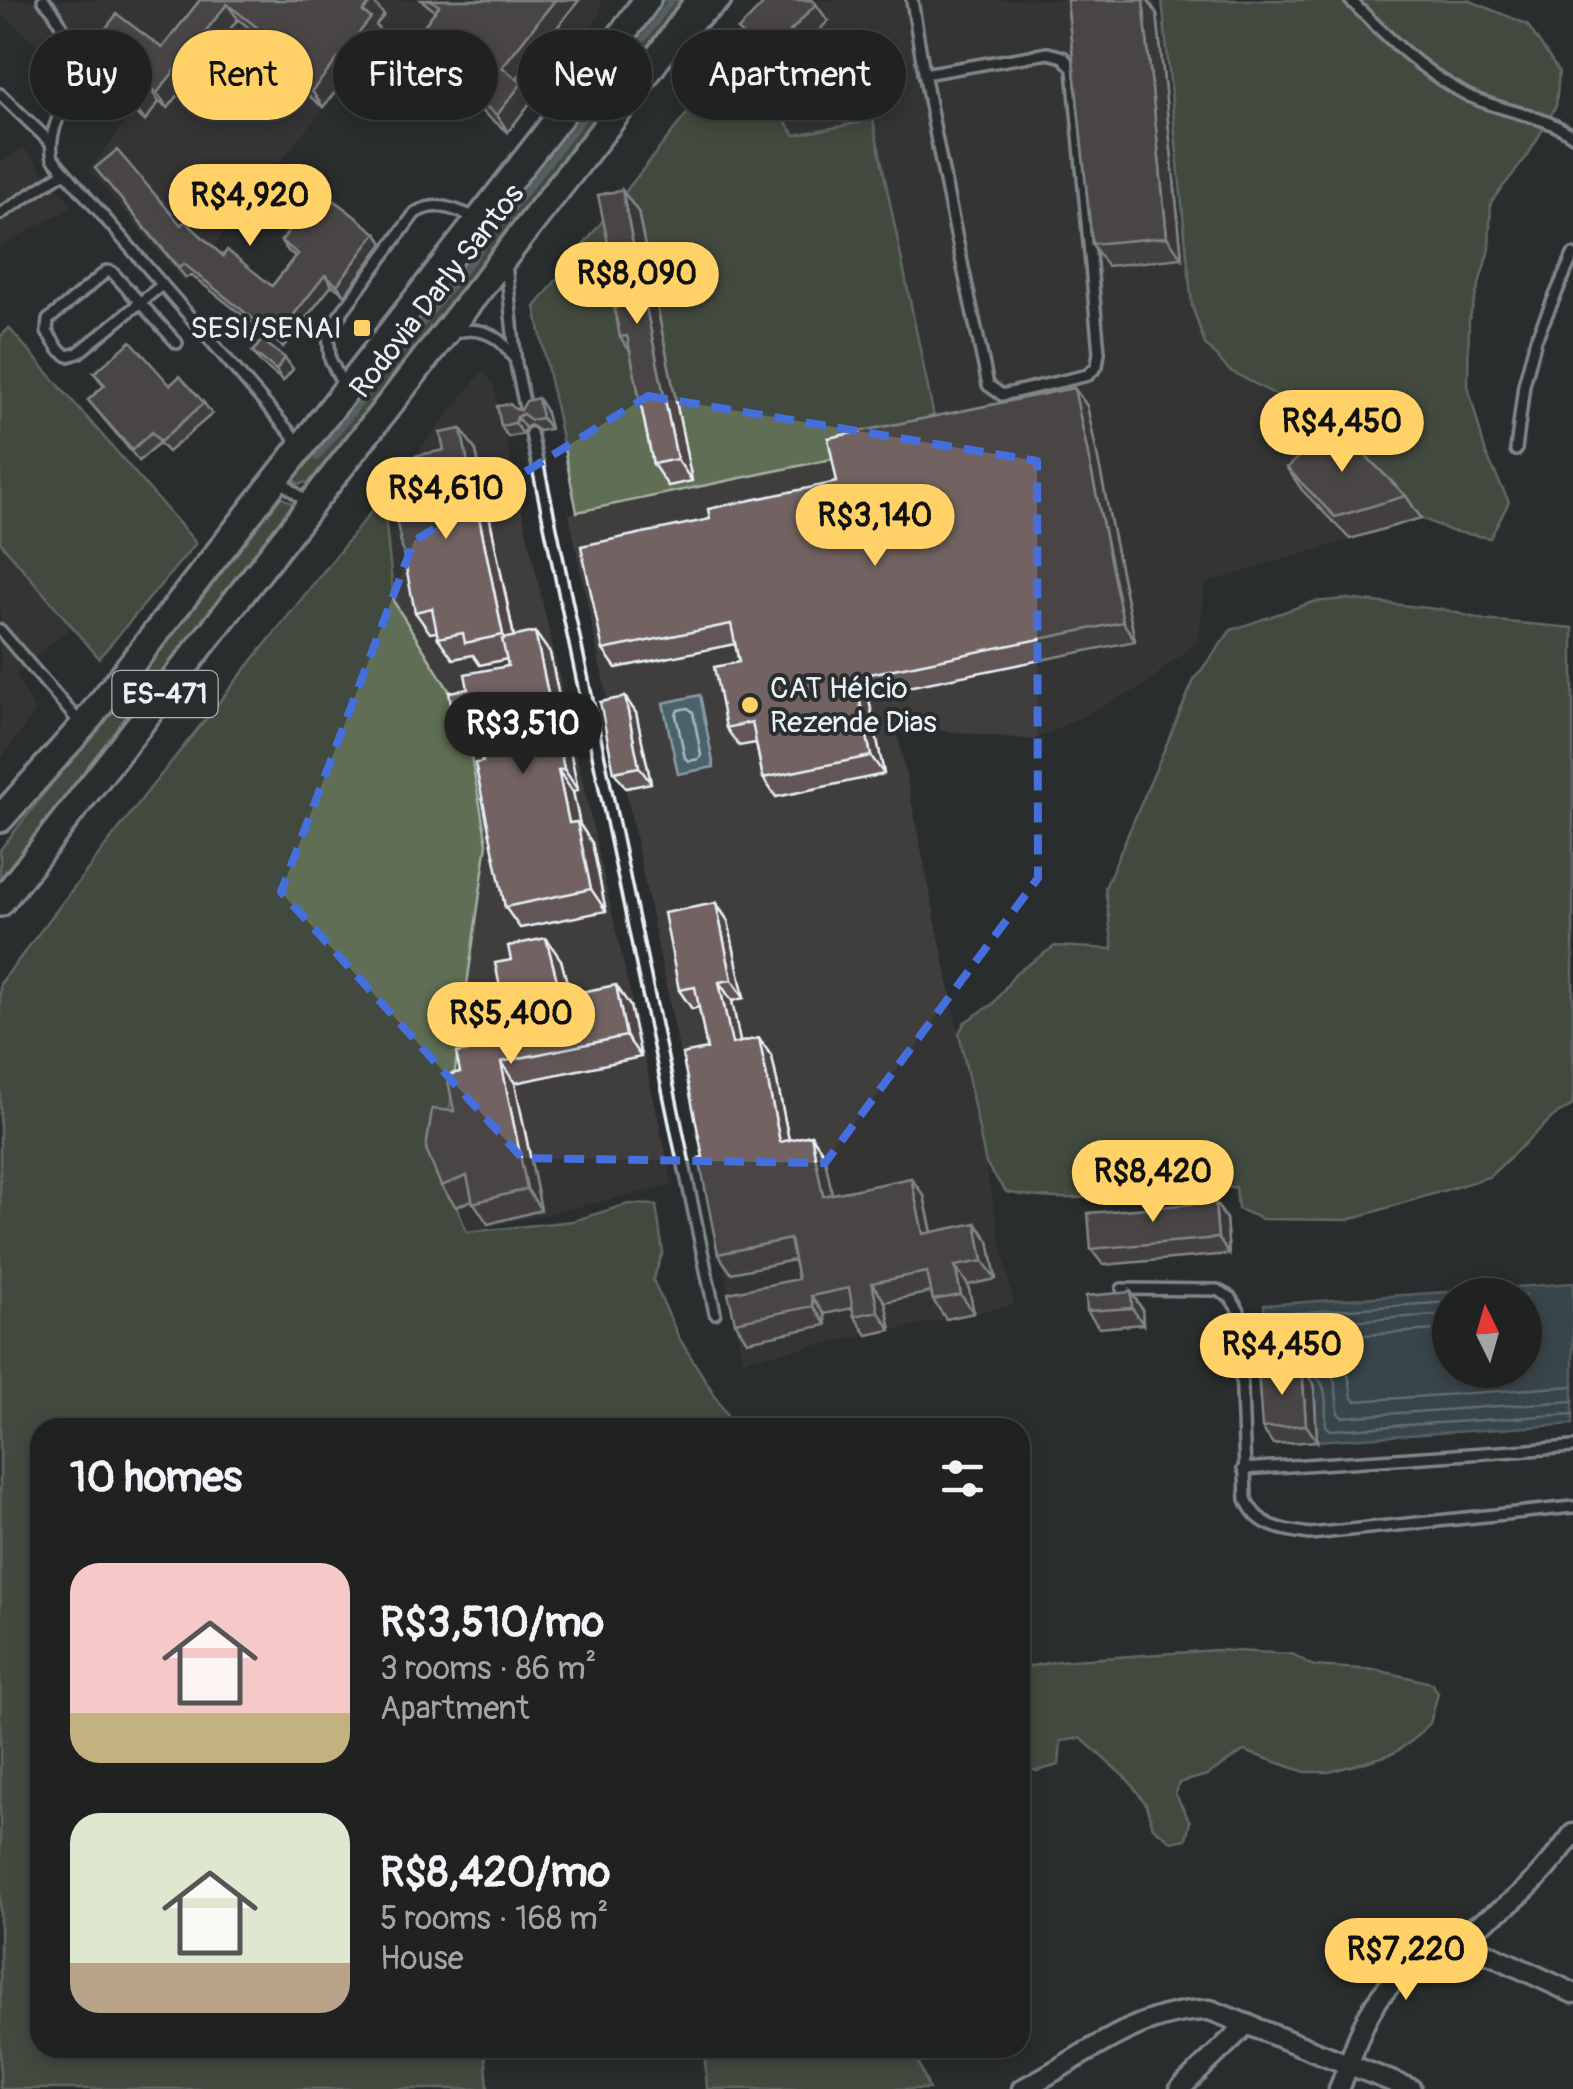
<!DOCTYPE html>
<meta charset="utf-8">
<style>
body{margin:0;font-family:Pangolin,sans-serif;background:#282a2a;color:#f1f3f6;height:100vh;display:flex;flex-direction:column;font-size:38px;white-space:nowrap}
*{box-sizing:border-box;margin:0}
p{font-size:32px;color:#a2a4a5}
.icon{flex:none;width:55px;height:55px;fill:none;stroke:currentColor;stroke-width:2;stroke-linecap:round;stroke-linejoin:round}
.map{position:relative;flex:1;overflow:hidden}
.side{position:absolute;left:30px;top:1418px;width:1000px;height:640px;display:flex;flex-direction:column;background:#202222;border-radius:30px;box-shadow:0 5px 15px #0003,0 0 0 2px #3d3f40}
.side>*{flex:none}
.hud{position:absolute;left:30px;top:30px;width:1000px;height:90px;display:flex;gap:20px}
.needle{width:65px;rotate:355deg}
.tools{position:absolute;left:1432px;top:1278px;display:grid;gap:20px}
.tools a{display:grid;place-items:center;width:110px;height:110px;border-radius:50%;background:#202222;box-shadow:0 5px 15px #0003,0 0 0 2px #3d3f40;font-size:50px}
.price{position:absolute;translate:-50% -85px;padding:0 22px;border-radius:35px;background:#ffd166;color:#111;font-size:32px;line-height:65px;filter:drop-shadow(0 2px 5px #0008)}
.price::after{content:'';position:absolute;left:50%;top:60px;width:30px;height:22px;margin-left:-15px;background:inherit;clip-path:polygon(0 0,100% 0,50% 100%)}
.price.on{background:#222;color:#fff}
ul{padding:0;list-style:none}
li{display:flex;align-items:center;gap:30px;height:250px;padding:0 40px}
li span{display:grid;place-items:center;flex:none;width:280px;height:200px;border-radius:30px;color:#555}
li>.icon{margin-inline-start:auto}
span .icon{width:120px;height:120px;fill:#fffc;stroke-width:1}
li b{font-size:42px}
h2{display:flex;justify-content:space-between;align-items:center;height:120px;padding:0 40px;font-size:42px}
.chip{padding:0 35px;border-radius:45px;background:#202222;box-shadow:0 5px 15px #0003,0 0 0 2px #3d3f40;font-size:35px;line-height:90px}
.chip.on{background:#ffd166;color:#111}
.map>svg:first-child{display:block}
.built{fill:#403d3e}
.green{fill:#616e55;stroke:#a4b0a6;stroke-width:2.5}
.water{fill:#49636d;stroke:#899ca5;stroke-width:2.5;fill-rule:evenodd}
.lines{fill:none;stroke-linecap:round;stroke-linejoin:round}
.shore{stroke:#a8b8c0;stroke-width:2.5}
.stream{stroke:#899ca5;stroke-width:6}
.service-casing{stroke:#e8f1f8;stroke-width:16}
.minor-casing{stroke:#e8f1f8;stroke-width:25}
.tertiary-casing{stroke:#e8f1f8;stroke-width:28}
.primary-casing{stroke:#e8f1f8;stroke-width:32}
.service{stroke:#2a2d2e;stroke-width:9}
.minor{stroke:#2a2d2e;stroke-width:18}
.tertiary{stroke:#2a2d2e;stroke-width:20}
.primary{stroke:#2a2d2e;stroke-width:25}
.wall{fill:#625554;stroke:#e8f1f8;stroke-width:2.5}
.shaded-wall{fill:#504545;stroke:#e8f1f8;stroke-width:2.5}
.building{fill:#726362;stroke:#e8f1f8;stroke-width:2.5}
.marked{fill:none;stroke:#466fde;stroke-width:8;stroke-dasharray:20 12;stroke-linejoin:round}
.poi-dot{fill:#ffd166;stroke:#2a2d2e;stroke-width:4}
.labels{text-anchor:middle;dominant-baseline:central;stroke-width:8;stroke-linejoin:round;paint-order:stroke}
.shield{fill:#2a2d2e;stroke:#afb6bb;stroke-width:2.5}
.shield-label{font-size:28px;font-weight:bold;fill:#e8f1f8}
.street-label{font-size:30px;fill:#e8f1f8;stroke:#2a2d2e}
.poi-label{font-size:30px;fill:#e8f1f8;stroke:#2a2d2e;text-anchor:end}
</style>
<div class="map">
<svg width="1573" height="2089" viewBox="0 0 1573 2089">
<rect width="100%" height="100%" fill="#2a2d2e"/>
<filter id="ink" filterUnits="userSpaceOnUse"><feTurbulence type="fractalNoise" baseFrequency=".01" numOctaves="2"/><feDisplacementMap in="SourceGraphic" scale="20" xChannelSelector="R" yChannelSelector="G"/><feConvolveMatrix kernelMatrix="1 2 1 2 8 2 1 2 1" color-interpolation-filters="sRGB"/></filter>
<g filter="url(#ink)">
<g class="built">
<polygon points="0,0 601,0 601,14 539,104 533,100 508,132 381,34 185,283 89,170 127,121 0,13"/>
<polygon points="774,0 1154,0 1165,30 1192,306 1205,344 1229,370 1326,422 1421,518 1205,583 1199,640 1142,687 1034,740 896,726 1014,1305 743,1360 569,514 577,511 535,307"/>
<polygon points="23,147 73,206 0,247 0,163"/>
<polygon points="483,370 494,386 673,1185 467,1232 441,1170 487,843 463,713 394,602 383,497"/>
<polygon points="0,542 71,627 16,673 35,712 0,761"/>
</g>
<g class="green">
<polygon points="662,0 681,0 622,82 310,482 298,484 290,478 609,72"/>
<polygon points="1162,0 1468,0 1527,24 1559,72 1556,106 1528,155 1491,202 1489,249 1469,320 1468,386 1486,454 1509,502 1490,538 1451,531 1421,518 1326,422 1229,370 1205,344 1192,306"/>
<polygon points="735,52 795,135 873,120 938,437 577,512 535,307"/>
<polygon points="9,328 196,543 99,658 0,542 0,337"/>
<polygon points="278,495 293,504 0,880 0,850"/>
<polygon points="383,497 394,602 463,713 487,843 441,1170 467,1232 573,1221 628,1204 656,1205 663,1252 653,1280 679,1338 726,1413 730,1427 40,1428 40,2048 485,2048 488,2089 0,2089 0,984 148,791"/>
<path d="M1347,599L1445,610L1484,620L1573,628V1105L1554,1116L1489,1177L1347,1220L1262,1219L1238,1209L1236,1187L1194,1190L1164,1158C1154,1166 1144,1177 1133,1184C1103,1204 1039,1199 1006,1192L986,1164L959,1033L965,1022L993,1004L1016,973L1055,946L1113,949L1105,888L1194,680L1231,630L1313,602Z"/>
<polygon points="1217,1650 1292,1654 1314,1666 1377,1670 1432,1683 1438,1693 1430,1723 1413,1740 1394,1753 1369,1761 1329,1772 1305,1772 1244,1751 1207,1775 1179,1783 1175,1793 1190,1822 1186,1839 1172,1842 1153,1827 1146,1804 1129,1781 1081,1738 1061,1741 1059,1765 1037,1771 1020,1767 1020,1668 1059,1661"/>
<polygon points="704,2048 913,2048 929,2089 707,2089"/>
</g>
<g class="water">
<polygon points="700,695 714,767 678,774 663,703"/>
<path d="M1573,1283V1424L1317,1441L1314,1384L1269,1387L1264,1305ZM1450,1295H1525V1370H1450Z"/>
</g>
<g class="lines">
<g class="shore">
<polygon points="688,708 693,712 701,755 699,759 689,761 685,758 676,715 678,710"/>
<path d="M1450,1314L1292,1325L1288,1330L1290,1359L1294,1363C1337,1361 1335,1376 1338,1413L1342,1417L1573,1401"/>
<path d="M1450,1329L1322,1338L1317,1344C1341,1364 1349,1362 1352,1398L1356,1401L1573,1386"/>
<polyline points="1278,1367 1275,1318 1278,1314 1450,1302"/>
<path d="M1310,1374C1330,1379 1325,1408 1326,1426L1331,1430L1573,1414"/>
</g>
<polyline class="stream" points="317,458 616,77 672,0"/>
<g class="service-casing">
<g id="service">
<path d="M43,0C68,23 76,64 66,96C60,117 47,135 53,158L299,443"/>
<path d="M912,0C932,129 961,257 988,385L1002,395L1088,375L1097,366L1099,352L1073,69L1063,57L1048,53L924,74"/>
<path d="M1350,0C1385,35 1420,70 1465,94C1499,112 1542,113 1573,136"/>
<polyline points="0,94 50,142"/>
<polyline points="0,214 65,172"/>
<polyline points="506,264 516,364 526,412"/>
<path d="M162,285C134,307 106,331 78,353L68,356L59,350L47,332L48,320L107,271L112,272L177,343"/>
<path d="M455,332C481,326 500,335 513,357"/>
<path d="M343,385L330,359L328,331L415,213C436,200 454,209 476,218"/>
<polyline points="531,433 715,1313"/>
<polyline points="1516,450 1524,385 1536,339 1573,255"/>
<polyline points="278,479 309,504"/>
<polyline points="0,630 80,723"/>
<path d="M1122,1289L1217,1290L1230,1297L1239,1311L1246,1499C1257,1527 1282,1530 1310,1534L1573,1507"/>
<polyline points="1243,1469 1573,1447"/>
</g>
</g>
<g class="minor-casing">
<g id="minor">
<polyline points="1455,1938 1573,1993"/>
<path d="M1022,2089C1083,2058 1138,2009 1210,2010L1411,2089"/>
<polyline points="1180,2089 1247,2024"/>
<path d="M1339,2089C1352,2059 1360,2023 1380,1997C1409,1958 1453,1942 1492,1916C1525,1895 1550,1865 1573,1834"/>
</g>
</g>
<g class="tertiary-casing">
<polyline id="tertiary" points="684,29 720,0"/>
</g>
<g class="primary-casing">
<g id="primary">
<polyline points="0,819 83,726 600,65 647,0"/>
<polyline points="0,903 634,91 699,0"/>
</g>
</g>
<use href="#service" class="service"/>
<use href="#minor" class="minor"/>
<use href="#tertiary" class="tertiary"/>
<use href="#primary" class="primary"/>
</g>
<g class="wall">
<polygon points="200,0 384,15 376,25 382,34 323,107 276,70 265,55 272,46 238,19 168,108 159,102 145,121 131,110 124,119 84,87 72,71 162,48"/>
<polygon points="421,0 579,0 517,79 533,99 508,132 419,63 408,47 435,11"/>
<polygon points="1067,0 1148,0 1157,14 1182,258 1107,266 1092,244"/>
<polygon points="828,21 778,73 750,47 738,30"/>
<polygon points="95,168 181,225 223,256 272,286 295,256 288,251 281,241 376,233 383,243 345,295 332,285 283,347 191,275 186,278"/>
<polygon points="622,190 638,212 692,481 668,486 653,464 630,351 620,337"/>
<polygon points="253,352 285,358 293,369 283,381 261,363"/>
<polygon points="94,373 170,385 204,403 212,414 168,452 159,443 139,461 88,400 104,386"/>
<polygon points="1074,388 1087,406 1135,641 868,695 884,774 776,797 763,778 756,743 739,746 726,728 739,662 735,644 616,668 603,650 710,519 837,482"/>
<polygon points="515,409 545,409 550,429 539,431 530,425 525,428 523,434 508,437 501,426"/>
<polygon points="461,429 476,451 514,636 550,653 578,790 573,792 580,825 592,843 606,911 520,928 505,907 479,742 469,744 454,723 468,689 508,666 507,659 480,665 473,655 453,659 438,638 437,632 430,633 415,612 408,475 444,450"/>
<polygon points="1287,468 1406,496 1421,518 1350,539 1302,490"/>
<polygon points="625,697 636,713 651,783 626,788 614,772"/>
<polygon points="716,903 728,921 744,998 732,1001 740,1042 772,1057 789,1140 811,1135 824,1154 832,1194 924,1196 932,1232 989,1241 996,1279 968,1285 974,1313 946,1319 933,1300 931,1292 885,1302 891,1330 867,1335 854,1316 853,1308 824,1314 826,1325 747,1341 735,1322 798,1279 794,1260 731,1273 718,1254 703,1157 707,1049 699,1007 692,1009 679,990"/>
<polygon points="561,960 570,994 630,1006 641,1057 515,1083 541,1210 488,1224 472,1200 456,1207 441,1186 460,1072 478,1018 501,992"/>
<polygon points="1215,1202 1226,1219 1229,1254 1103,1265 1091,1249"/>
<polygon points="1131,1292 1142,1309 1143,1324 1099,1328 1087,1311"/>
<polygon points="1302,1368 1314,1384 1317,1441 1273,1444 1262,1428"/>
</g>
<g class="shaded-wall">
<polygon points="372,0 384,15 376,25 382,34 323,107 312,91 363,12"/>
<polygon points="555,0 579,0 513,83 502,67"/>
<polygon points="1143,0 1148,0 1157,14 1182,258 1167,237"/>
<polygon points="227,4 238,19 168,108 157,93"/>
<polygon points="816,4 828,21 778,73 766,57"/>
<polygon points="522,83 533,99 508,132 497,115"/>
<polygon points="148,86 159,102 145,121 134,105"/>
<polygon points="120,94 131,110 124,119 113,103"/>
<polygon points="622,190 638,212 692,481 677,459"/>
<polygon points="376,233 383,243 345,295 337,285"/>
<polygon points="325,275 332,285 283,347 276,337"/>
<polygon points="285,358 293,369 283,381 276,370"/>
<polygon points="1074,388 1087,406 1135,641 1123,622"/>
<polygon points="538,398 545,409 550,429 542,418"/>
<polygon points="517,417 525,428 523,434 515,423"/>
<polygon points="461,429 476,451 518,657 503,635"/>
<polygon points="535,632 550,653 578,790 564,769"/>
<polygon points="855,677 868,695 884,774 871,756"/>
<polygon points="625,697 636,713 651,783 639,767"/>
<polygon points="558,770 573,792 580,825 592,843 606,911 591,889 569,823"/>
<polygon points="716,903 728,921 744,998 732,980"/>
<polygon points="546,938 561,960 576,1017 561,996"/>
<polygon points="719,982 732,1001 744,1062 732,1044"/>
<polygon points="616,985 630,1006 641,1057 626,1036"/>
<polygon points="759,1038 772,1057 793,1160 780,1142"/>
<polygon points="501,1062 515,1083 541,1210 527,1189"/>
<polygon points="811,1135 824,1154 836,1214 823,1196"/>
<polygon points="911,1178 924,1196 936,1252 923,1234"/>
<polygon points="1215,1202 1226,1219 1229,1254 1218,1238"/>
<polygon points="976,1223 989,1241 996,1279 983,1261"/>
<polygon points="955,1266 968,1285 974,1313 961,1295"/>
<polygon points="872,1283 885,1302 891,1330 878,1311"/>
<polygon points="1131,1292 1142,1309 1143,1324 1132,1308"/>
<polygon points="811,1296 824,1314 826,1325 813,1306"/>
<polygon points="1302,1368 1314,1384 1317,1441 1306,1425"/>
</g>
<g class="building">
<polygon points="200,0 372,0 363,12 371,18 312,91 265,55 276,42 227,4 157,93 148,86 134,105 120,94 113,103 72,71 117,14 162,48"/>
<polygon points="431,0 555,0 502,67 522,83 497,115 408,47 439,6"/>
<polygon points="767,0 812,0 816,4 766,57 738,30"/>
<polygon points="1067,0 1143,0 1167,237 1092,244"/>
<polygon points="117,150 181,225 185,221 223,256 227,250 272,286 298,254 281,241 321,190 376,233 337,285 325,275 276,337 184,264 179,268 95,168"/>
<polygon points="622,190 677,459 653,464 627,336 620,337 614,308 621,306 598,195"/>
<polygon points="262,340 285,358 276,370 253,352"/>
<polygon points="131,341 170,385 180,376 204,403 160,442 152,432 132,450 88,400 105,385 94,373"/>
<polygon points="1074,388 1123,622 855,677 871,756 763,778 752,722 726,728 714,667 739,662 731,624 603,650 581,546 710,519 708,509 837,482 828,438"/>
<polygon points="538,398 542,418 531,420 523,414 517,417 515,423 501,426 497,406 510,404 515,409 521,410 526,401"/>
<polygon points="1333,423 1406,496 1335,517 1287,468"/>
<polygon points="461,429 503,635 465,643 463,633 438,638 432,608 415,612 388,479 408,475 405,458 444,450 440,433"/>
<polygon points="535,632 564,769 558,770 569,823 577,822 591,889 505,907 475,763 483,762 474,719 454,723 449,692 468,689 465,674 508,666 502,639"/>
<polygon points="625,697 639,767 614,772 600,702"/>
<polygon points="716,903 732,980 719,982 732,1044 759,1038 780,1142 811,1135 823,1196 911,1178 923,1234 976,1223 983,1261 955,1266 961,1295 933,1300 927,1272 872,1283 878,1311 854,1316 849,1288 811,1296 813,1306 735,1322 728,1293 798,1279 790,1239 718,1254 699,1158 703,1157 682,1054 707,1049 695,987 679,990 664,913"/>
<polygon points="546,938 561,996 616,985 626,1036 501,1062 527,1189 473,1203 467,1176 441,1186 426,1149 432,1109 454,1111 447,1075 460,1072 456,1053 468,1051 462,1021 478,1018 489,1007 486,995 501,992 495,963 511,960 508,946"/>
<polygon points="1215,1202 1218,1238 1091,1249 1088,1213"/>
<polygon points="1131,1292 1132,1308 1087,1311 1086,1296"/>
<polygon points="1302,1368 1306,1425 1262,1428 1258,1371"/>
</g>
</g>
<path d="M0 0H1573V2089H0ZM648,396L1037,461L1038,878L825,1163L522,1158L281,892L414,541Z" fill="#2a2d2e" fill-opacity=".55" fill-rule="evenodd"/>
<path class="marked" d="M648,396L1037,461L1038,878L825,1163L522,1158L281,892L414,541Z"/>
<g class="poi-dot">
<rect x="352" y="318" width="20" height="20" rx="5"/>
<circle cx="750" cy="705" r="10"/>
</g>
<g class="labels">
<rect class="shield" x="112.5" y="671" width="105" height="46" rx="8"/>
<g class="shield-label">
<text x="165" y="694">ES-471</text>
</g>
<g class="street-label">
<text transform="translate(437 291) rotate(-52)">Rodovia Darly Santos</text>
</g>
<g class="poi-label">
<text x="342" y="328">SESI/SENAI</text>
<text x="770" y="688" text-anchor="start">CAT Hélcio<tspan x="770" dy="34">Rezende Dias</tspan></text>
</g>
</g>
</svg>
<div class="tools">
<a><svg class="needle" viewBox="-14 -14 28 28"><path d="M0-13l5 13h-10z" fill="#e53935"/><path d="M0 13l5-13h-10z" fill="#a2a4a5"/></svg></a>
</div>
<b class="price" style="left:250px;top:249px">R$4,920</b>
<b class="price" style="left:637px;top:327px">R$8,090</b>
<b class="price" style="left:1342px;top:475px">R$4,450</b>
<b class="price" style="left:446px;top:542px">R$4,610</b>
<b class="price" style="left:875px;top:569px">R$3,140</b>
<b class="price on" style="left:523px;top:777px">R$3,510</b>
<b class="price" style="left:511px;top:1067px">R$5,400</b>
<b class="price" style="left:1153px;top:1225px">R$8,420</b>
<b class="price" style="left:1282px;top:1398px">R$4,450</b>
<b class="price" style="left:1406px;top:2003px">R$7,220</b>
<div class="hud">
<a class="chip">Buy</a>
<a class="chip on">Rent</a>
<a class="chip">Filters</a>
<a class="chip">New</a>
<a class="chip">Apartment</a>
</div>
<section class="side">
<h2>10 homes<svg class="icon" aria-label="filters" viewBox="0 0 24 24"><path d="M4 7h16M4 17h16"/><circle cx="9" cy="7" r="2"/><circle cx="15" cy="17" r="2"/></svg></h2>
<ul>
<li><span style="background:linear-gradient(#f6c9c9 75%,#c2b280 0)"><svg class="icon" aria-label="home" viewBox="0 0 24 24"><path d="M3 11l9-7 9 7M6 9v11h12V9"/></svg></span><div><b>R$3,510/mo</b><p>3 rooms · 86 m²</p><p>Apartment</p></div></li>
<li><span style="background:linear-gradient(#dfe7d0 75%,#b9a48a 0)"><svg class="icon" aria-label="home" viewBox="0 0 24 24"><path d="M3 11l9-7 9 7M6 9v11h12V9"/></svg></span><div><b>R$8,420/mo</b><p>5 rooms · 168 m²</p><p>House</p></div></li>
</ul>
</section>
</div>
